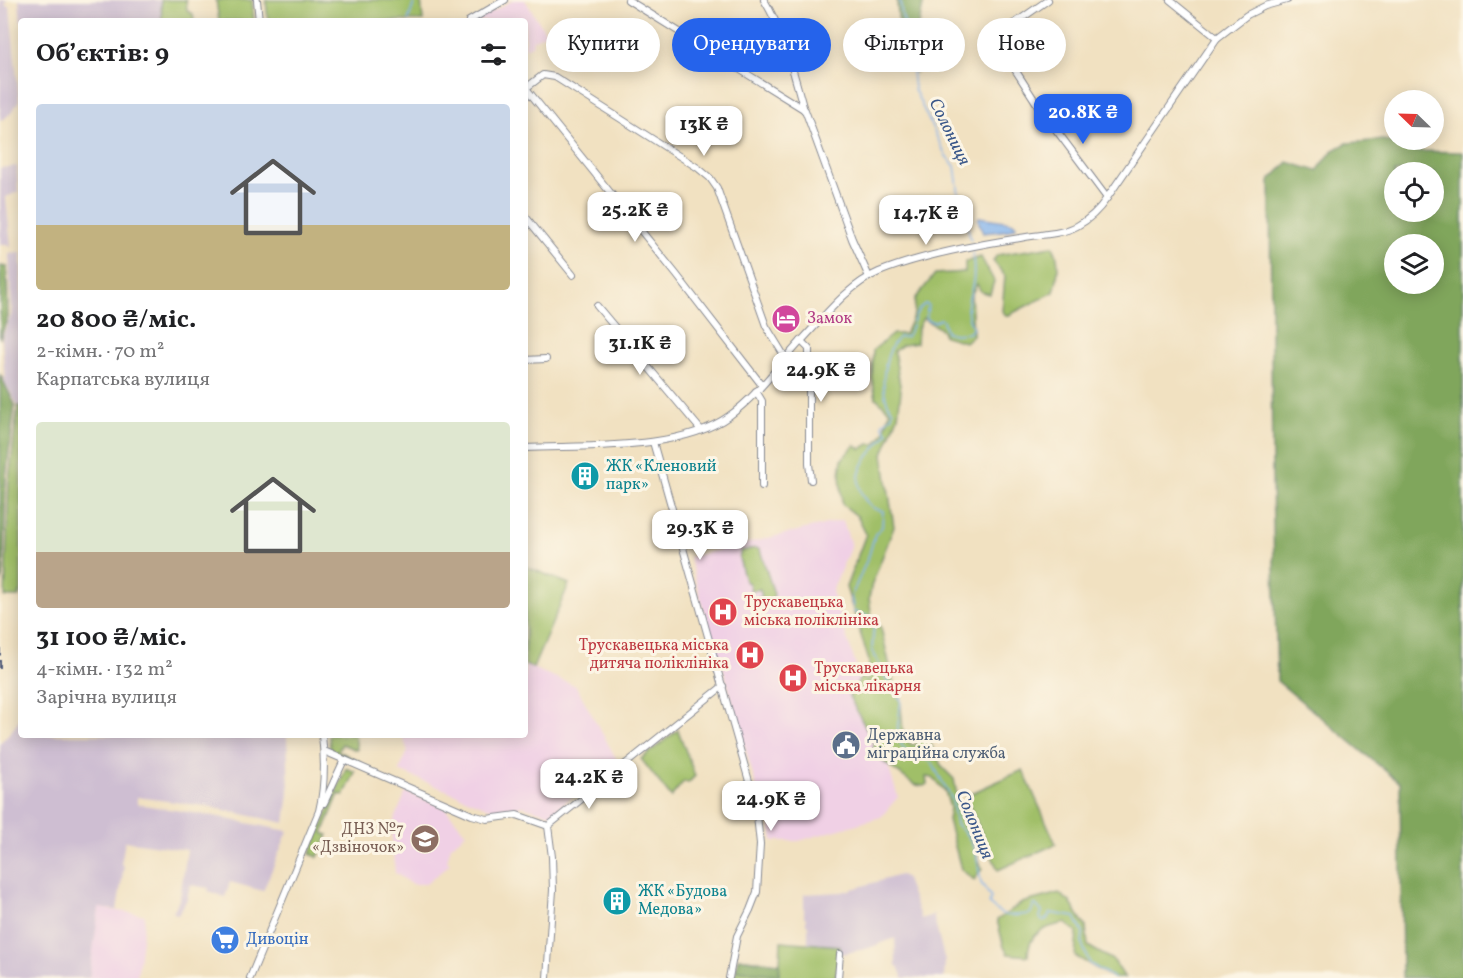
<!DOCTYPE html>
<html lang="uk">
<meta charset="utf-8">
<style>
body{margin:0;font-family:Vollkorn,serif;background:#f2f2f2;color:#202124;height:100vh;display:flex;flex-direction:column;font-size:22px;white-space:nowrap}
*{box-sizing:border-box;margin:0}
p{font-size:20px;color:#757577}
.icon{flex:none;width:33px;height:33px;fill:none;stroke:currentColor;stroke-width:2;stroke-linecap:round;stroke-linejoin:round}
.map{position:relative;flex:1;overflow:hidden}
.details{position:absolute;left:18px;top:18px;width:510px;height:720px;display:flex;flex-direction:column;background:#fff;border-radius:6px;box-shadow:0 3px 15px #0003}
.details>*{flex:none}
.guide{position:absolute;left:546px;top:18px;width:570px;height:54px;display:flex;gap:12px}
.needle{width:39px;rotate:293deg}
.fabs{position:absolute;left:1384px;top:90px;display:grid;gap:12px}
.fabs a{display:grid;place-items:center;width:60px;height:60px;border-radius:50%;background:#fff;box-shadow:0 3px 15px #0003;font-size:30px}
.price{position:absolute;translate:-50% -51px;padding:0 14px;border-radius:12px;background:#fff;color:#222;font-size:20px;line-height:39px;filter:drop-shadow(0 2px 3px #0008)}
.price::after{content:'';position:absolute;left:50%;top:36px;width:18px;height:14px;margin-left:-9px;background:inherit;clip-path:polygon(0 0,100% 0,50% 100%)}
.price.current{background:#2563eb;color:#fff}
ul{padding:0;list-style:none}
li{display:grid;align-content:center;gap:12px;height:318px;padding:0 18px}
li span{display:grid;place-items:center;height:186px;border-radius:6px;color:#555}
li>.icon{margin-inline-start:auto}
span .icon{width:108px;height:108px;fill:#fffc;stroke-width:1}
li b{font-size:26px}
h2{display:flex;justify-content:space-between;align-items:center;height:72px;padding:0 18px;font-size:26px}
.pill{padding:0 21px;border-radius:27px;background:#fff;box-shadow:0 3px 15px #0003;font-size:21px;line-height:54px}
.pill.current{background:#2563eb;color:#fff}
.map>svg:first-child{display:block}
.built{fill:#f0d0e5}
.industrial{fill:#cebed2}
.green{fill:#a0bf67;stroke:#5e7762;stroke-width:1.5}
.forest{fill:#80a65c;stroke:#4e6a5d;stroke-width:1.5;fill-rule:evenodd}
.water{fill:#83b4ee;stroke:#4f72a6;stroke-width:1.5}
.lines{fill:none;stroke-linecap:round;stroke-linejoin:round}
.stream{stroke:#83b4ee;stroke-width:1.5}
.minor-casing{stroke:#868890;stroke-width:8}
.minor{stroke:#fff;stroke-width:6}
.rail{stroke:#1b2f5e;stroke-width:1.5;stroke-dasharray:9 4.5;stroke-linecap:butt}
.labels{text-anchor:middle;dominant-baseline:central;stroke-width:6;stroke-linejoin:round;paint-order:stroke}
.hotel-label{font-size:16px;fill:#b23c85;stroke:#fcf5e5;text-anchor:start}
.culture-label{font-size:16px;fill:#0d838f;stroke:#fcf5e5;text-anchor:start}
.health-label{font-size:16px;fill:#be3a42;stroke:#fcf5e5;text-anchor:start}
.service-label{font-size:16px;fill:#4e5e75;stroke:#fcf5e5;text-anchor:start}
.education-label{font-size:16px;fill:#785e54;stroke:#fcf5e5;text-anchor:end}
.shop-label{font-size:16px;fill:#366cbe;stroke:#fcf5e5;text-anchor:start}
.water-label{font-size:18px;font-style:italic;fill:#3a5789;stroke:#fcf5e5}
</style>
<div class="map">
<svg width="1463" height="978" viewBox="0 0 1463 978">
<rect width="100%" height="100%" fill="#fcf5e5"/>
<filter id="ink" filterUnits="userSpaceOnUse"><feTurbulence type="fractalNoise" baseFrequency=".0167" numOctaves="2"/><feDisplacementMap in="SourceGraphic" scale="12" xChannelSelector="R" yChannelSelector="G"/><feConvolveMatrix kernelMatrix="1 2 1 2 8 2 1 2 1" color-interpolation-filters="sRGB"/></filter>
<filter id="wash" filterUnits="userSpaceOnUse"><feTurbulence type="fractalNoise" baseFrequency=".008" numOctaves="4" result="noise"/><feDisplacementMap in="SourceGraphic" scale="24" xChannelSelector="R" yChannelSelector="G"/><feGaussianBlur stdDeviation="1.35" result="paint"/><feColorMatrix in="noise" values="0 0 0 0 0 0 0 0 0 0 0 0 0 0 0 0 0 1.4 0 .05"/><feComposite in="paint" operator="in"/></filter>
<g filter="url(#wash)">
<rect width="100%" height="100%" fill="#f1e1c1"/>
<g class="built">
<polygon points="513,0 525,0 546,33 532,41 533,44 525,49 525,21 476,21"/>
<polygon points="843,520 851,546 832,591 898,797 881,817 799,841 773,841 769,815 760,799 739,727 740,723 738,722 719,653 716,653 689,557"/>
<polygon points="525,665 576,686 618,762 550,814 522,806 492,809 399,771 408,751 402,735 525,735"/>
<polygon points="406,792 445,808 466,833 451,846 447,861 450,864 426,884 411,884 395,873 391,828"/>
<polygon points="99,908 145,915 137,978 89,978"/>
</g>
<g class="industrial">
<polygon points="0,0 7,0 5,5 10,7 19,100 13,111 4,119 0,120"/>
<polygon points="19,0 161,0 162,21 21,21 21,26"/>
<polygon points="17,166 18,192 6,197 11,246 0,244 0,168"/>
<polygon points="21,253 21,406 18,406 5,382 2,338 12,313 9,254"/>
<polygon points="21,716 21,735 287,735 289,793 285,823 205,806 137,797 137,804 225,818 226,819 288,831 263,891 230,882 225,897 208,891 209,888 190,885 187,899 178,915 173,912 180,898 187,850 125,841 121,864 124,866 117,910 99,908 89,978 0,978 0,743 13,729"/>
<polygon points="900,875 905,877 921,919 933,915 945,961 944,978 903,978 898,966 896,966 895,938 869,948 842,954 838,954 839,946 808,943 808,925 806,924 806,918 804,917 804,894 842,892"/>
</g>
<g class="green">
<polygon points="161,0 186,0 187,11 193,14 194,21 162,21"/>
<polygon points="216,0 252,0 254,21 219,21"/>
<polygon points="266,0 421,0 423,21 268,21"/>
<path d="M1052,246C1061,257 1058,278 1054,292L1007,316L1002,311L1005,276L993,261L997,255Z"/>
<polygon points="981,257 994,281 990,294 981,292 977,284 971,295 973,335 965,342 944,336 942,330 923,318 918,328 917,343 903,345 894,351 901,391 898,416 883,454 894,527 872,584 869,598 872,619 881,628 896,693 900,696 903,731 910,744 916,745 923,734 926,734 942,767 954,779 958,802 982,869 974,880 961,869 948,820 950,808 945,791 933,778 926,777 927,784 924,786 915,785 874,755 873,742 849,696 861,677 868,682 869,661 846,587 866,534 857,516 842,504 840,474 842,459 855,445 861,449 869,444 876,444 884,433 890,411 876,398 872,378 873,350 893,334 905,334 914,314 915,299 935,274 965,272 965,262"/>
<polygon points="18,406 21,406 21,593 19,593 19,597 5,597 9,481"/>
<polygon points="756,548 760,550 774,594 771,603 765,605 753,602 753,599 762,597 760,589 751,591 749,583 745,581 739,558 741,551"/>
<polygon points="525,566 569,584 533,668 525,665"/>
<polygon points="678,730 695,776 688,783 684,781 671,797 641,759"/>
<polygon points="329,735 355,735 357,750 342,744 338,751 360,762 330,750"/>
<polygon points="346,768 355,772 344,796 339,794 323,833 328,835 318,857 310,854"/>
<polygon points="1023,770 1056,844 998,870 965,796"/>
<path d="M1059,893L1070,902L1086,927L1088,946L1114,961L1125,978H1113L1075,956L1077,932L1065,923C1046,927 1028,932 1028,956L1008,954L1004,947L997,920L1022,903Z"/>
<polygon points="781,941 840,946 836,975 833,978 735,978 738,958 780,963"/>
</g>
<g class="forest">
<polygon points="897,0 924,0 919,24 922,38 918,48 914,48 917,64 915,72 906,48 898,17"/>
<path d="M1384,140L1415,151L1463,152V978H1402L1400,783L1277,681L1272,485L1270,180L1288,162L1317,171L1332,151L1347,143ZM1395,172H1434V212H1395ZM1434,244V284H1395V244Z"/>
<polygon points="0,266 7,267 8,317 0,339"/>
<polygon points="0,374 15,405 6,477 3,578 0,583"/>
<polygon points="738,958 780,964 779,975 736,970"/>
</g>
<polygon class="water" points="979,217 1011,222 1015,224 1016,227 1009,230 983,233 978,220"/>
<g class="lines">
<g class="stream">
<polyline points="900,0 902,16 912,43 910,52 914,89 946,156 955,166 959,195 971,240"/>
<polyline points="408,21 415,0"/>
<path d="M973,253C973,263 975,273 973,282C970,301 962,308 973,328L969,333L955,334L946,332L943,321L941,319L933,322L926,319L928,305L925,304C912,312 915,327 906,337H899C886,348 880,382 886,398C887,402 890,407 893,411L891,417L883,423V426L888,433C871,453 848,472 864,498C870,507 873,509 883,511L882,527L875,534L869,555L851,597L854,612L869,616L874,624L872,649L882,672L901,700L898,725V734L902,746L907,753L915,757L926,759L932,763L952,799L956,824L968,836L976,852L981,883L991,897L989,904C1005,919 1008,916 1030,914L1034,905H1036L1042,912L1040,917L1042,921H1045L1051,913L1075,917L1083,933L1082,944L1090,964L1114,978"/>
</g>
</g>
</g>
<g filter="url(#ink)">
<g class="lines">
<g class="minor-casing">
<g id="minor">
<polyline points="257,0 259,21"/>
<polyline points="628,0 805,110 852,239 869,277"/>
<path d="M764,0C785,34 793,72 804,110"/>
<polyline points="1048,0 999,34 996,40 1039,107 1107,198"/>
<polyline points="1170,0 1217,38"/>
<polyline points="469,21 505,0"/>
<polyline points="525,87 676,274 761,384"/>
<polyline points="526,88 543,75 555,77 698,168 710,178 717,188 766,326 785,357"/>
<polyline points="525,216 573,275"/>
<polyline points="597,306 701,430"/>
<polyline points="801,341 809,349 809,464 811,480"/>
<polyline points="525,360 546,359"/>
<polyline points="756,391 762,401 762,486"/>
<polyline points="653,442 756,806 760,844 757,892 750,910 737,936 729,978"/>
<path d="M525,448C584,445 681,451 729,416C757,396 778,366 801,341C824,317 848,285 879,272C921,255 975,245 1020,238C1039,234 1060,235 1077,226C1090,219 1099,210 1107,198L1217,38L1247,15L1265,6L1287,0"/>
<polyline points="324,751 472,815 487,819 517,815 548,826"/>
<polyline points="324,803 344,760"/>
<path d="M250,978L319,811C325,786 325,761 322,735"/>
<polyline points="547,978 553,890 552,857 548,826 723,686"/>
<polyline points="838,978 840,954"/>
</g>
</g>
<use href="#minor" class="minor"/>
<polyline class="rail" points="0,633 0,669"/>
</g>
</g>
<defs>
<g id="hotel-disc" transform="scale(1.5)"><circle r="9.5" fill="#d1479c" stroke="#fcf5e5"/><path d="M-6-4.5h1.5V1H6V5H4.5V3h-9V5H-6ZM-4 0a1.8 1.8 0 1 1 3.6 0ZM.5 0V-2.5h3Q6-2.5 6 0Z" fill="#fff"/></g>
<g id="building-disc" transform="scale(1.5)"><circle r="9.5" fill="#0f9aa8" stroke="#fcf5e5"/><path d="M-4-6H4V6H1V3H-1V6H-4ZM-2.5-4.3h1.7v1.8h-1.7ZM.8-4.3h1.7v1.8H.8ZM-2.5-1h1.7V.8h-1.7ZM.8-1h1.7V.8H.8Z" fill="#fff"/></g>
<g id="hospital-disc" transform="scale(1.5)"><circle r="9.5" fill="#e0444e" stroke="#fcf5e5"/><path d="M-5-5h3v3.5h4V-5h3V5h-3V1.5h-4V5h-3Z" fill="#fff"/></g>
<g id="civic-disc" transform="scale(1.5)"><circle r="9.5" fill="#5c6f8a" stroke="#fcf5e5"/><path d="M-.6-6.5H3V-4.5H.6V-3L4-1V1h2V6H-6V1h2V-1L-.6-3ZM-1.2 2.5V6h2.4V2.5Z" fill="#fff"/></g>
<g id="school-disc" transform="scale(1.5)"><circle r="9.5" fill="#8d6e63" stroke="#fcf5e5"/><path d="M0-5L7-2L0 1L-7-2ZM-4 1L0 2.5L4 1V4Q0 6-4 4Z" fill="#fff"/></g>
<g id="supermarket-disc" transform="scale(1.5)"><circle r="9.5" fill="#3f7fe0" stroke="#fcf5e5"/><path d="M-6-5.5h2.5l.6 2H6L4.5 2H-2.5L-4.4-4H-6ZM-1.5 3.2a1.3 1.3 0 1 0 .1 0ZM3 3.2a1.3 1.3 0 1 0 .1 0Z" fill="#fff"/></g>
</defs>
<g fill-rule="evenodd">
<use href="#hotel-disc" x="786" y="319"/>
<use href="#building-disc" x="585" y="476"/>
<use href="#hospital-disc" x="723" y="612"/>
<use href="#hospital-disc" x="750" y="655"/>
<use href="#hospital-disc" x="793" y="678"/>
<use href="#civic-disc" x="846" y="745"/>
<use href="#school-disc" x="425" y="839"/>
<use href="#building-disc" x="617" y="901"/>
<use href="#supermarket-disc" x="225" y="940"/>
</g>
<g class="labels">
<g class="hotel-label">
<text x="807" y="319">Замок</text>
</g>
<g class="culture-label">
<text x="606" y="467">ЖК «Кленовий<tspan x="606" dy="18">парк»</tspan></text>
<text x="638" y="892">ЖК «Будова<tspan x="638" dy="18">Медова»</tspan></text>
</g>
<g class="health-label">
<text x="744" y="603">Трускавецька<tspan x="744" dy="18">міська поліклініка</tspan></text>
<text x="729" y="646" text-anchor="end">Трускавецька міська<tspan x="729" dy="18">дитяча поліклініка</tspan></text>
<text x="814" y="669">Трускавецька<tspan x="814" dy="18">міська лікарня</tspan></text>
</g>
<g class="service-label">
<text x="867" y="736">Державна<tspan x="867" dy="18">міграційна служба</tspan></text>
</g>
<g class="education-label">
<text x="404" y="830">ДНЗ №7<tspan x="404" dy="18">«Дзвіночок»</tspan></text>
</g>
<g class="shop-label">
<text x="246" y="940">Дивоцін</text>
</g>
<g class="water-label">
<text transform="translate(949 132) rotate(64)">Солониця</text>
<text transform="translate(974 825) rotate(68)">Солониця</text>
</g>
</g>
</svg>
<div class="fabs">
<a><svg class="needle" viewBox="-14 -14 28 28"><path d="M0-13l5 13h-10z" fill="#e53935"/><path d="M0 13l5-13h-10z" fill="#757577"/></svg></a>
<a><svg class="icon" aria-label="locate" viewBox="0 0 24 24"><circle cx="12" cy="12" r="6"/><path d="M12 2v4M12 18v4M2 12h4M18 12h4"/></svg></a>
<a><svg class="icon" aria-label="layers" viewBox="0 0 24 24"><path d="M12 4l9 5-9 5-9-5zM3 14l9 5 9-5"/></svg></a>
</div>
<b class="price current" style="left:1083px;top:145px">20.8K ₴</b>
<b class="price" style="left:704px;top:157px">13K ₴</b>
<b class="price" style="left:635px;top:243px">25.2K ₴</b>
<b class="price" style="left:926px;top:246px">14.7K ₴</b>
<b class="price" style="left:640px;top:376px">31.1K ₴</b>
<b class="price" style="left:821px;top:403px">24.9K ₴</b>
<b class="price" style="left:700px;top:561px">29.3K ₴</b>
<b class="price" style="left:589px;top:810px">24.2K ₴</b>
<b class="price" style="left:771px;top:832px">24.9K ₴</b>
<div class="guide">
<a class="pill">Купити</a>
<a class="pill current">Орендувати</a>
<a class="pill">Фільтри</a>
<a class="pill">Нове</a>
</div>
<section class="details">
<h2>Об’єктів: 9<svg class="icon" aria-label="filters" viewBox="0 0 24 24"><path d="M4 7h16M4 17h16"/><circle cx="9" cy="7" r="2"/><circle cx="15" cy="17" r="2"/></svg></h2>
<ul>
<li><span style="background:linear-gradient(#c9d6e8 65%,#c2b280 0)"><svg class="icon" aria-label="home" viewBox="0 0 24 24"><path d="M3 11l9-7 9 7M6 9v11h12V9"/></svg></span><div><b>20 800 ₴/міс.</b><p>2-кімн. · 70 m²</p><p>Карпатська вулиця</p></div></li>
<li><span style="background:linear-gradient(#dfe7d0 70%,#b9a48a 0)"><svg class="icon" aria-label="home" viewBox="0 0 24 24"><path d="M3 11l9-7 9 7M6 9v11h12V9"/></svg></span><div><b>31 100 ₴/міс.</b><p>4-кімн. · 132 m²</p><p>Зарічна вулиця</p></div></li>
</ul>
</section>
</div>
